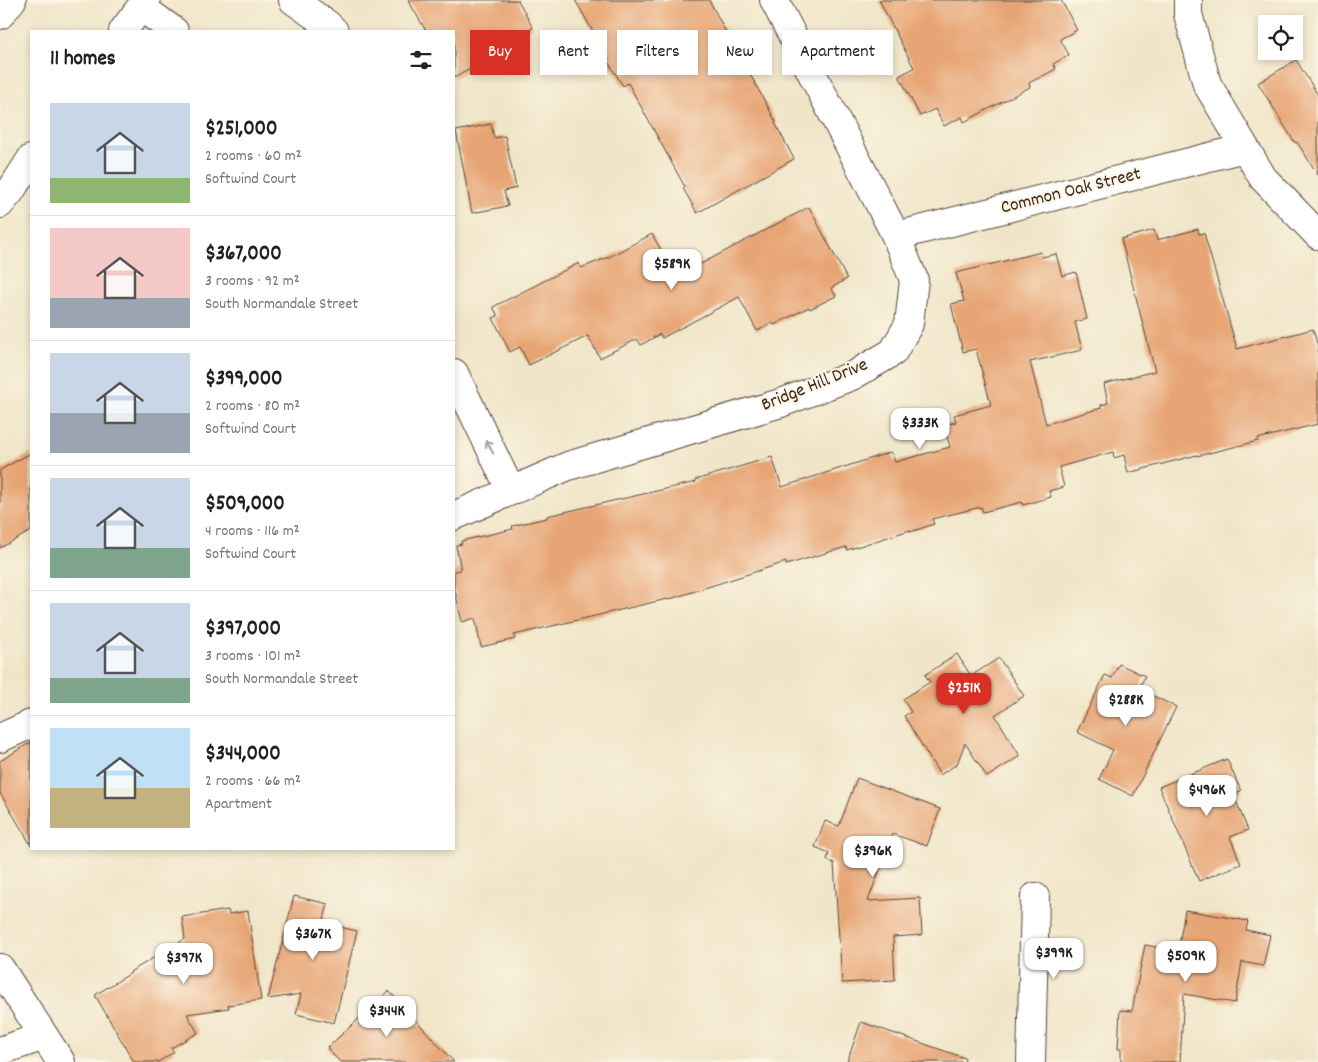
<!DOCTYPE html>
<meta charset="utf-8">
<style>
body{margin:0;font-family:Dekko,sans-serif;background:#f6f6f6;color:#202124;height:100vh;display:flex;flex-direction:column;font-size:19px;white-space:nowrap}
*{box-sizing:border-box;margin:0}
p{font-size:16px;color:#757577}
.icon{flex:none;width:28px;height:28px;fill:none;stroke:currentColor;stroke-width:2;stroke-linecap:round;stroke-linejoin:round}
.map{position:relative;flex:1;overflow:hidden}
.side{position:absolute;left:30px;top:30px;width:425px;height:820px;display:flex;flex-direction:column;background:#fff;border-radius:0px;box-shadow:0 2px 8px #0003}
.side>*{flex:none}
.hud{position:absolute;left:470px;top:30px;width:475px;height:45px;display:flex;gap:10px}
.controls{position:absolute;left:1258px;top:15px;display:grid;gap:10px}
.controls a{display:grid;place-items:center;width:45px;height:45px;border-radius:0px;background:#fff;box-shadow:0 2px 8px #0003;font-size:25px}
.price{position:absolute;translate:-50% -42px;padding:0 11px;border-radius:10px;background:#fff;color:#222;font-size:16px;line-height:32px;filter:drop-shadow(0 1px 2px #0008)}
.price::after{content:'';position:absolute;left:50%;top:30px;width:15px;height:11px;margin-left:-8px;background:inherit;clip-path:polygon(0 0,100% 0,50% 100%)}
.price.selected{background:#d93025;color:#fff}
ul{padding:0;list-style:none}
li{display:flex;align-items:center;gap:15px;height:125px;padding:0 20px}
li+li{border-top:1px solid #e0e0e0}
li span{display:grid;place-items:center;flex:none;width:140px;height:100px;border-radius:0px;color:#555}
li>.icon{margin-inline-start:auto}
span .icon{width:60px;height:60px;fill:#fffc;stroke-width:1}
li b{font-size:21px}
h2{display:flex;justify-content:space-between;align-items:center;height:60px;padding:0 20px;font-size:21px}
.tag{padding:0 18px;border-radius:0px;background:#fff;box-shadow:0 2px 8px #0003;font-size:18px;line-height:45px}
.tag.selected{background:#d93025;color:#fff}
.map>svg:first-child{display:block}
.building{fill:#e7a574}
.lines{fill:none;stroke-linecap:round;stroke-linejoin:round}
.minor-casing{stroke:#564638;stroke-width:30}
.minor{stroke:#fff;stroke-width:28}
.oneway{stroke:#a79f9a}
.labels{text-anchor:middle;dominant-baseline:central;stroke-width:4;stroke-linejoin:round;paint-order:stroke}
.street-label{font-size:19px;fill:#3b2a1e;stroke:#fcf5e5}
</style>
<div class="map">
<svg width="1318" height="1062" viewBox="0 0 1318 1062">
<rect width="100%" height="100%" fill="#fcf5e5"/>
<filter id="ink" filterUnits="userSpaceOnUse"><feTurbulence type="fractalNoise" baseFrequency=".02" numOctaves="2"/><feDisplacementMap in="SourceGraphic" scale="10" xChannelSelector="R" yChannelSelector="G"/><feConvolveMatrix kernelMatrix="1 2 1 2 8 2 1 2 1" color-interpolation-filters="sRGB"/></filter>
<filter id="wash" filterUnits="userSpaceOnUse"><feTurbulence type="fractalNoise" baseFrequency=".0096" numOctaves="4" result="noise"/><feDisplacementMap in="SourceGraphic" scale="20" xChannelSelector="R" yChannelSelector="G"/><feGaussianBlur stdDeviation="1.12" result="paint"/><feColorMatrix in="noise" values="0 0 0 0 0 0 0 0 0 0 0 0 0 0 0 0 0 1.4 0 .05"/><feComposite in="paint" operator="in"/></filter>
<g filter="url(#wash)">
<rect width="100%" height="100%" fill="#f0e5c8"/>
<g id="blocks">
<g class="building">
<polygon points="408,0 518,0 533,28 525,32 528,36 454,78 454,31 426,31"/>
<polygon points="575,0 709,0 745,68 746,67 776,122 775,123 794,159 697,213 683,188 685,187 628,83 623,86 607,60 609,59"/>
<polygon points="879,0 1061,0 1077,30 1060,39 1069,55 1053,64 1056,69 1029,83 1030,87 964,122 962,117 944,126 935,109 920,116 899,76 914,68"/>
<polygon points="1296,60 1318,95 1318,175 1297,142 1295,143 1258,83"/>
<polygon points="491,124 494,138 505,136 516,188 504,191 508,206 472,213 456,131"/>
<polygon points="809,207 847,279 831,288 836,296 810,309 809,307 774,325 772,323 757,331 739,297 662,338 660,334 641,345 637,339 600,358 588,336 529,365 520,347 510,352 493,318 498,316 493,307 579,263 581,268 609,257 652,234 676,277"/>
<polygon points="1198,229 1199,234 1204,233 1237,349 1313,329 1318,347 1318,424 1257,439 1258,441 1197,456 1197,455 1128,473 1124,455 1114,458 1113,452 1059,467 1064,487 1049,491 1051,497 1023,505 1022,502 983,512 981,507 932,519 934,524 910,532 910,530 847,550 846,547 786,565 786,562 667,600 667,599 514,635 515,639 481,647 475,618 462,622 454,586 454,571 461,570 456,545 462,544 461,541 513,529 512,526 547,518 547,516 696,482 695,480 772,457 782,487 891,452 895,462 950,447 944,425 956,422 954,415 991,405 976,349 963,352 951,304 964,301 956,273 1041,252 1042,257 1056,254 1062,276 1076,272 1087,319 1075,322 1082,350 1030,362 1046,424 1101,408 1101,405 1108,403 1104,384 1155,371 1121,239 1154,230 1157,240"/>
<polygon points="31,453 31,531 0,548 0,470"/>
<polygon points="957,654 971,676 999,658 1024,696 995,715 1020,756 987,777 965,743 957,764 940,775 904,716 911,712 903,699 930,682 925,675"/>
<polygon points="1119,664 1145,676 1139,689 1176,707 1133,796 1099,779 1113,750 1077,732 1105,675 1112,678"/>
<polygon points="31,742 31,845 0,793 0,761"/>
<polygon points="1227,759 1241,791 1233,794 1248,830 1230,837 1241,864 1199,881 1159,787"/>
<polygon points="857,778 940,809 927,846 893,834 868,901 920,898 922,935 893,937 895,980 842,983 834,863 827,860 829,853 815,847 825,821 839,826"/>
<polygon points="294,896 328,904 323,923 357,931 334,1023 296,1014 301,994 268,999"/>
<polygon points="228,910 229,914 248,911 261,1000 228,1005 229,1008 187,1014 198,1033 171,1048 174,1052 158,1062 134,1062 95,995 131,973 130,972 185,939 182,917"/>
<polygon points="1185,910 1248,921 1246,930 1270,935 1263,966 1242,962 1235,1003 1184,994 1180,1062 1121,1062 1121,1049 1118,1049 1120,1010 1132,1011 1145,945 1178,951"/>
<polygon points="389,991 454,1062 340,1062 327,1048"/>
<polygon points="861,1022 965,1058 964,1062 847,1062"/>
</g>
</g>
</g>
<g filter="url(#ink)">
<use href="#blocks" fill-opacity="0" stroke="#564638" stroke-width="1"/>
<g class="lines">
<g class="minor-casing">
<g id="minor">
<polyline points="293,0 328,25 334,31"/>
<polyline points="1188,0 1188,14 1207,84 1263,178 1318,235"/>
<polyline points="141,7 174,31"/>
<polyline points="0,15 12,0"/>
<polyline points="123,31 146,0"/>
<polyline points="0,204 10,192 31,159"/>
<polyline points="896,236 1245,148"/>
<polyline points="454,373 511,491"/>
<polyline points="454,516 568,466 781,403 852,376 893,352 909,324 914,280 896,236 774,0"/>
<polyline points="0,738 31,724"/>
<polyline points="0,968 61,1062"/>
<polyline points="0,1051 44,1036"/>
<polyline points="1031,1062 1035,897"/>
</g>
</g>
<use href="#minor" class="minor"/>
</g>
<defs><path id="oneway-shaft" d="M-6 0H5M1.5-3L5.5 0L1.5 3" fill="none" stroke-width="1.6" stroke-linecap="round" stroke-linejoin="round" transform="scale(1.25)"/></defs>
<use class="oneway" href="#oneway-shaft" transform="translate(490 447) rotate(-116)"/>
</g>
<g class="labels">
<g class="street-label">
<text transform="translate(1071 192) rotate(-14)">Common Oak Street</text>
<text transform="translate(815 386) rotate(-22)">Bridge Hill Drive</text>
</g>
</g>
</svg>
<div class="controls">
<a><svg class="icon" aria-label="locate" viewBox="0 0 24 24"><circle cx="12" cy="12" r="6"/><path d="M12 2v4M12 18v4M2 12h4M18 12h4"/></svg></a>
</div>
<b class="price" style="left:672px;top:291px">$589K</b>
<b class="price" style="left:920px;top:450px">$333K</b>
<b class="price selected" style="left:964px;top:715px">$251K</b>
<b class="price" style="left:1126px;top:727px">$288K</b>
<b class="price" style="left:1207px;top:817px">$496K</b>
<b class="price" style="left:873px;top:878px">$396K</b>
<b class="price" style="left:313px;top:961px">$367K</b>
<b class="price" style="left:1054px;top:980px">$399K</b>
<b class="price" style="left:1186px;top:983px">$509K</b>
<b class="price" style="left:184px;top:985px">$397K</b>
<b class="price" style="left:387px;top:1038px">$344K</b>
<div class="hud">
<a class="tag selected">Buy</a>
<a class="tag">Rent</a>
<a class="tag">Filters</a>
<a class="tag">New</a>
<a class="tag">Apartment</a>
</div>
<section class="side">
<h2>11 homes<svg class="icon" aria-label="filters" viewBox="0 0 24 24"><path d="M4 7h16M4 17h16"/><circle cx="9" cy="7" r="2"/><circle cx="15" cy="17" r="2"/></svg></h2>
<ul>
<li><span style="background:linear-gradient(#c9d6e8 75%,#8fb573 0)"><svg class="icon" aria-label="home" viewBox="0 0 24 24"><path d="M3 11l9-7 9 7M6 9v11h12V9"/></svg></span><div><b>$251,000</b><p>2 rooms · 60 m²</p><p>Softwind Court</p></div></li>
<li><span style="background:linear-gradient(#f6c9c9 70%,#9aa5b1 0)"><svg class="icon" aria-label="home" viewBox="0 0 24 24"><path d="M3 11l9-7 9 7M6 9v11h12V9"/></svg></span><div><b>$367,000</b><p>3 rooms · 92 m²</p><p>South Normandale Street</p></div></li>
<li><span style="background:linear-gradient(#c9d6e8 60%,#9aa5b1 0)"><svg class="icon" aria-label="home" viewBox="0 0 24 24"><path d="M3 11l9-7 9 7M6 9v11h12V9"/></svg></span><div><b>$399,000</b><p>2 rooms · 80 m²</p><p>Softwind Court</p></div></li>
<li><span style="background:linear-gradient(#c9d6e8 70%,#7fa58c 0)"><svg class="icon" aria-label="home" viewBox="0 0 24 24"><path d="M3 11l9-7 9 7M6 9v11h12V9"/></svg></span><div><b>$509,000</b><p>4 rooms · 116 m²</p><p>Softwind Court</p></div></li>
<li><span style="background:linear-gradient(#c9d6e8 75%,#7fa58c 0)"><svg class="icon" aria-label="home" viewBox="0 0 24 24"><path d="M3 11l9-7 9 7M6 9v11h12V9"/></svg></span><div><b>$397,000</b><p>3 rooms · 101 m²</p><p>South Normandale Street</p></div></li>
<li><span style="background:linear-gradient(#bfe0f5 60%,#c2b280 0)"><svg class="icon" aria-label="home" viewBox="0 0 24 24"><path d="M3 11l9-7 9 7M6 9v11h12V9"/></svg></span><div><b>$344,000</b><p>2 rooms · 66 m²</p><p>Apartment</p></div></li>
</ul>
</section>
</div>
